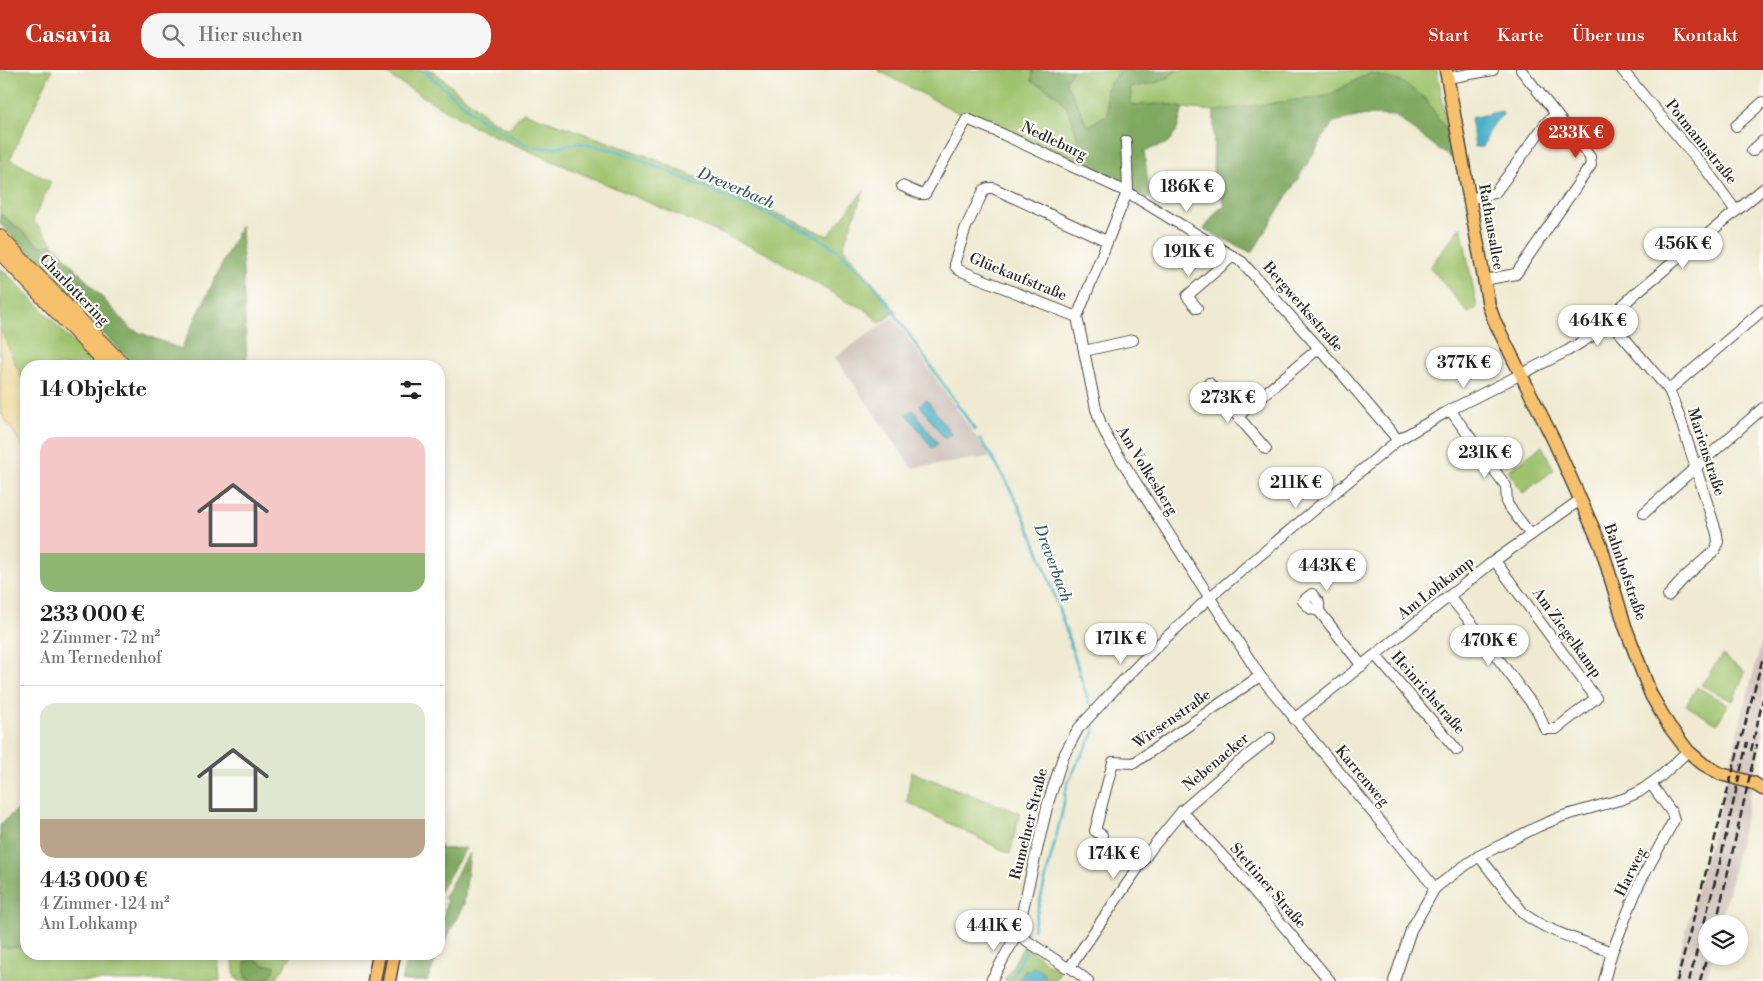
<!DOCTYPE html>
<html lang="de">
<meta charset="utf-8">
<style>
body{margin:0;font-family:"Libre Bodoni",serif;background:#f6f6f6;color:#222;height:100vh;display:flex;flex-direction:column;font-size:19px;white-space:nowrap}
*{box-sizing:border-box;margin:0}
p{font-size:16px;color:#767676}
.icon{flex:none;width:28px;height:28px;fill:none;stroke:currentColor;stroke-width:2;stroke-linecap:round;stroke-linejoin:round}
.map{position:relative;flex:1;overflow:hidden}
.panel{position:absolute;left:20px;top:290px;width:425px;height:600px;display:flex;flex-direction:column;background:#fff;border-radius:20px;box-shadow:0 2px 8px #0003}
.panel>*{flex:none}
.buttons{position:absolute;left:1698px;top:845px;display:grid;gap:10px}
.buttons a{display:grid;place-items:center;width:50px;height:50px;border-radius:50%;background:#fff;box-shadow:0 2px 8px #0003;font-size:25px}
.price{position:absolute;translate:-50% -42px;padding:0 11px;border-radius:18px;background:#fff;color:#222;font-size:16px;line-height:32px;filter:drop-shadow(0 1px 2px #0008)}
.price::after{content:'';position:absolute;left:50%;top:30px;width:15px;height:11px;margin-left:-8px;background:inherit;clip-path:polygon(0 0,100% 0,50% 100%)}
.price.on{background:#c8321e;color:#fff}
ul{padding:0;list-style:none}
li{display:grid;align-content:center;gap:10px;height:265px;padding:0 20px}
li+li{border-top:1px solid #e0e0e0}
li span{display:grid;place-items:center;height:155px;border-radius:15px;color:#555}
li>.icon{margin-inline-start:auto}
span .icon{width:90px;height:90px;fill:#fffc;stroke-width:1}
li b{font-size:21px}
h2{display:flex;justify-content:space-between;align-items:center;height:60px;padding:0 20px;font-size:21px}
header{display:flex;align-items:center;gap:30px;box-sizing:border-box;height:70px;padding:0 25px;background:#c8321e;color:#fff}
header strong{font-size:24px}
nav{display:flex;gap:28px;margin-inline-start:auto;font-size:18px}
.search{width:350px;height:45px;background:#f6f6f6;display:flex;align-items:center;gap:12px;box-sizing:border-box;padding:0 18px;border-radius:20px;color:#767676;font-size:19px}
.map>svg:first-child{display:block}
.industrial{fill:#cec1ba}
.green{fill:#9fc36d;stroke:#65774c}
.forest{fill:#7fa960;stroke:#556a46}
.sand{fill:#eeda9e;stroke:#8c8264}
.water{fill:#4bb3c9;stroke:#3b6f7a}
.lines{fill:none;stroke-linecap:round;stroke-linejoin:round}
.stream{stroke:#4bb3c9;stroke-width:2.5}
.minor-casing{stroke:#484844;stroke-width:12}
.major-casing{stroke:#484844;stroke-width:15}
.highway-casing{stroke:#484844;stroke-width:16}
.minor{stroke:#fff;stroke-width:10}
.major{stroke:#f7c06c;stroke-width:12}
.highway{stroke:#f7c06c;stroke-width:14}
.rail{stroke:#2b2b2b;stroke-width:2.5;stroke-dasharray:8 4;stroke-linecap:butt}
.labels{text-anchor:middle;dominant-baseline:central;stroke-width:4.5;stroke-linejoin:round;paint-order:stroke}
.street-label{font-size:15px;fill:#2b2b2b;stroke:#fdfcf7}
.water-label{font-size:16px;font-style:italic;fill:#38616a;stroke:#fdfcf7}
</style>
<header>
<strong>Casavia</strong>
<div class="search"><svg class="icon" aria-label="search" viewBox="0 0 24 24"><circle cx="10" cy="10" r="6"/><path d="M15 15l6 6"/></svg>Hier suchen</div>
<nav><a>Start</a><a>Karte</a><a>Über uns</a><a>Kontakt</a></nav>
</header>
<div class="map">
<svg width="1763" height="911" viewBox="0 0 1763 911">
<rect width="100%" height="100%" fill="#fdfcf7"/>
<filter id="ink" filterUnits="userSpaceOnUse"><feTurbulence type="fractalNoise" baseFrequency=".02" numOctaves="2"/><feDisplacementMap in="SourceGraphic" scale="10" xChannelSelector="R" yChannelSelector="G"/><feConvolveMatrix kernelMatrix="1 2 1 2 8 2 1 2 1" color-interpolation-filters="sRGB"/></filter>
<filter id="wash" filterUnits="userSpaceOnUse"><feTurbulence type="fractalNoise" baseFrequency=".0096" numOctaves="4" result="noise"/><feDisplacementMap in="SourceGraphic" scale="20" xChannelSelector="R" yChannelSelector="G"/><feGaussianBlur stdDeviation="1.12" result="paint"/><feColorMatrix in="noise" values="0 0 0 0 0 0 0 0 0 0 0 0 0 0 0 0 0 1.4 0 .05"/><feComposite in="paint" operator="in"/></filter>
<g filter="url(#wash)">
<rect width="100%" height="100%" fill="#efead1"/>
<g class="industrial">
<polygon points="893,247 990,387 912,398 835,287"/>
<polygon points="1763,567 1763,664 1731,812 1720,854 1706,854 1706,886 1712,886 1710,895 1705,911 1672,911 1724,721 1738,660"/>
</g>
<g class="green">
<polygon points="0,0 52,0 10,89 51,112 33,150 54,175 40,176 0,143"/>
<polygon points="384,0 432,0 489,48 508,59 523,42 645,85 828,166 864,120 843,177 896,241 880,253 864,238 847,232 768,184 474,57 394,9"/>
<path d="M877,0H1033L1032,11C1041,16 1052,21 1059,28C1077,46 1078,74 1082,97L1009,61L957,42Z"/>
<polygon points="1073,0 1118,0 1118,3 1106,19 1108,44 1088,56 1065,10"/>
<path d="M1177,0H1437L1448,63L1425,28L1369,3L1327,26L1214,41L1183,38L1165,34L1132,35L1130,17C1151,14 1162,14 1177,0Z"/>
<polygon points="1461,156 1477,238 1468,243 1430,197"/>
<polygon points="0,197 41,238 95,296 26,296 26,319 0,258"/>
<polygon points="1542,376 1554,400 1523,423 1508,401"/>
<polygon points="1722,585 1745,602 1733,631 1701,615"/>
<polygon points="1697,617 1728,635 1717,654 1686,635"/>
<polygon points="911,702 1020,743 1010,784 907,732"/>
<polygon points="1024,876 1060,902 1055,911 1047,911 1047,910 1024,902 1019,911 1004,911"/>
<polygon points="0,878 26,878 26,884 218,884 220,911 0,911"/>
<polygon points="232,884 293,884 274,911 256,911 269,908 275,896 264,895 245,907 253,911 239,911 238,908 235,908"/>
</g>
<g class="forest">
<path d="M1033,0H1073L1065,11L1088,56L1108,44L1106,19L1118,3V0H1177C1162,14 1150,14 1130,17L1132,35L1165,34L1183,38L1177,60L1168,73L1144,81L1150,129L1082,97C1078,74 1077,46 1059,28C1052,21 1041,16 1032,11Z"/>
<polygon points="1369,3 1402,12 1425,28 1448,63 1451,88 1395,46 1366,45 1333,52 1252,183 1204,159 1217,141 1225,136 1213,109 1214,41 1327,26"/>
<polygon points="0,144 40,176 54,175 131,259 181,279 241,155 247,296 145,296 130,292 0,154"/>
<polygon points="26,733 26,877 0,877 0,755 22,735"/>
<polygon points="439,773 441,779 466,778 439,823"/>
<polygon points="470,783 464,834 439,883 439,849 443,849 447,830 444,828 463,792"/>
<polygon points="408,884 438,884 427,911 401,911"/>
<path d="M255,889L264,895H275C274,908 265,910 253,911L245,907V892Z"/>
</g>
<polygon class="sand" points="0,258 26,319 26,381 0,341"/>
<g class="water">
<path d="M1502,41L1503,45C1492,52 1488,65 1483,77H1475L1471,48Z"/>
<polygon points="927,330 951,364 945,369 920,335"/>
<polygon points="913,340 938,374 932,378 907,344"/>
<polygon points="1034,897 1042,901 1047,911 1019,911 1024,902"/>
</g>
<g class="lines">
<g class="stream">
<polyline points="423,0 480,49 531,77 553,78 579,73 619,81 810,162 839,181 876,217 975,360"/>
<path d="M980,369C1035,447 1060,543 1089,633"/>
<polyline points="1033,859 1062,743 1067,715 1079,690 1094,663 1094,653"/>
<polyline points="1010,911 1026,879"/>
</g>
</g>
</g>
<g filter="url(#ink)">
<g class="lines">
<g class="minor-casing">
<g id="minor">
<polyline points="1521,0 1533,15"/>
<polyline points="1622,0 1707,101 1736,141"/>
<polyline points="1447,8 1493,0"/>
<polyline points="1537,20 1556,44"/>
<polyline points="1736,56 1763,32"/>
<polyline points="1126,71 1128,120 1077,247 1096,339 1101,354 1108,369 1260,606 1435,818"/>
<polyline points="1752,81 1763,71"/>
<polyline points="902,116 920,124 925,124 967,49 1000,63 1127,122 1242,192 1343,305 1398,370"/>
<polyline points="1469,129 1495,123 1546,53 1556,44 1590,87 1591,95 1516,204 1484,210"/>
<polyline points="1197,238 1187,226 1233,186"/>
<polyline points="1077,247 959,200 955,196 955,191 966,157 984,120 988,118 993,118 1107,171"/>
<polyline points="1608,249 1669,320 1679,345 1717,464 1718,472 1715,480 1684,508 1668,526"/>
<polyline points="1084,281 1133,270"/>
<polyline points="1209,313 1266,379"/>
<polyline points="1669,320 1763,240"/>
<polyline points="1450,340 1506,416 1507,434 1531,465"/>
<polyline points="1238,346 1319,278"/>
<polyline points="1644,443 1763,338"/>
<polyline points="1449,526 1473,555 1538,642 1545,659 1556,659 1596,628 1495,491"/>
<polyline points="1319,541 1311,539 1303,531 1312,524 1319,533 1319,541 1362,596"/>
<polyline points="1376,586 1457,680"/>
<polyline points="1294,649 1490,494 1580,430"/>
<polyline points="1182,741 1242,807 1330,911"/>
<polyline points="1102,765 1095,761 1113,692 1134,693 1260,606"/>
<path d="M1479,786L1524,844C1550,863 1583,871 1612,882"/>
<polyline points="1017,864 1066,897 1070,897 1088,911"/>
<polyline points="1070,897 1151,779 1182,741 1229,700 1270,668"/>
<polyline points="991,911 1017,864 1048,733 1063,687 1078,659 1111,623 1157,576 1210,527 1398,370 1450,340 1567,281 1595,264 1608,249 1637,222 1763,119"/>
<polyline points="1394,911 1411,860 1435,818 1460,799 1479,786 1537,757 1563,746 1623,729 1639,722 1661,706 1688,681"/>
<polyline points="1604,911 1612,882 1639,814 1674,750 1672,743 1651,714"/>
</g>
</g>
<g class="major-casing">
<g id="major">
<polyline points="1446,0 1489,236 1494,250 1555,373 1601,476 1625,556 1651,625 1669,656 1688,681 1703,694 1721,704 1753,713 1763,719"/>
<polyline points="374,911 379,884"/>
<polyline points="389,911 394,884"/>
</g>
</g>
<g class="highway-casing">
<g id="highway">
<polyline points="0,167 124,296"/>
<polyline points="0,182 108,296"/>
</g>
</g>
<use href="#minor" class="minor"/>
<use href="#major" class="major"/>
<use href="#highway" class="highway"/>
<g class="rail">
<polyline points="1751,681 1763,629"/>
<polyline points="1716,854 1757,674"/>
<polyline points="1677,911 1763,587"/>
<polyline points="1689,911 1719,796 1747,672"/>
<polyline points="1700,911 1707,886"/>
</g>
</g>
</g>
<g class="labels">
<g class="street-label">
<text transform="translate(1054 71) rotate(25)">Nedleburg</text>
<text transform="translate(1701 72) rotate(51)">Potmannstraße</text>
<text transform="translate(1491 157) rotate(80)">Rathausallee</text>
<text transform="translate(1018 207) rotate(22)">Glückaufstraße</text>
<text transform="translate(74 220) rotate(46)">Charlottering</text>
<text transform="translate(1303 237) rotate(49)">Bergwerksstraße</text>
<text transform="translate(1706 382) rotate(72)">Marienstraße</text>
<text transform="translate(1147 401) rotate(58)">Am Volkesberg</text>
<text transform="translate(1625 502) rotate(71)">Bahnhofstraße</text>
<text transform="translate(1436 518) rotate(-38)">Am Lohkamp</text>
<text transform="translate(1567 563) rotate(54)">Am Ziegelkamp</text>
<text transform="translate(1428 623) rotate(49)">Heinrichstraße</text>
<text transform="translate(1172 649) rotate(-35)">Wiesenstraße</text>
<text transform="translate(1216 692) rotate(-40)">Nebenacker</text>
<text transform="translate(1362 706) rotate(50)">Karrenweg</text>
<text transform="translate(1029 754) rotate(-76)">Rumelner Straße</text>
<text transform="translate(1631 802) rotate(-64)">Harweg</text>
<text transform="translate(1268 816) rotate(49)">Stettiner Straße</text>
</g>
<g class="water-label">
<text transform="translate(736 118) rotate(23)">Dreverbach</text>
<text transform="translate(1053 493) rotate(70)">Dreverbach</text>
</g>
</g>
</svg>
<div class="buttons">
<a><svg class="icon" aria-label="layers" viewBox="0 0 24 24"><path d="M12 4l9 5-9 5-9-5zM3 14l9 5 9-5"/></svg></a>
</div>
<b class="price on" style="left:1576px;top:89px">233K €</b>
<b class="price" style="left:1187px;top:143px">186K €</b>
<b class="price" style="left:1683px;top:200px">456K €</b>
<b class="price" style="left:1189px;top:208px">191K €</b>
<b class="price" style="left:1598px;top:277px">464K €</b>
<b class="price" style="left:1464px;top:319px">377K €</b>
<b class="price" style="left:1228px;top:354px">273K €</b>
<b class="price" style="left:1485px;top:409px">231K €</b>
<b class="price" style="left:1296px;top:439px">211K €</b>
<b class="price" style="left:1327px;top:522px">443K €</b>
<b class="price" style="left:1121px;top:595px">171K €</b>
<b class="price" style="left:1489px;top:597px">470K €</b>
<b class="price" style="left:1114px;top:810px">174K €</b>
<b class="price" style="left:994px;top:882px">441K €</b>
<section class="panel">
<h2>14 Objekte<svg class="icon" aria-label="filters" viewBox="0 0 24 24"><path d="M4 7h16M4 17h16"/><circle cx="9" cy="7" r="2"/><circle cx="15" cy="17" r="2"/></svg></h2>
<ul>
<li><span style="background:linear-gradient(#f6c9c9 75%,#8fb573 0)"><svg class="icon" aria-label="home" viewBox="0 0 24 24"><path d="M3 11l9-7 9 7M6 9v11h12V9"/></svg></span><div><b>233 000 €</b><p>2 Zimmer · 72 m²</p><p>Am Ternedenhof</p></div></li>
<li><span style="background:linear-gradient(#dfe7d0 75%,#b9a48a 0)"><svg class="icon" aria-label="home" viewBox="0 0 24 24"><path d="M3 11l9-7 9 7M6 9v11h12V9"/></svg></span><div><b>443 000 €</b><p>4 Zimmer · 124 m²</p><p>Am Lohkamp</p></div></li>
</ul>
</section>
</div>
